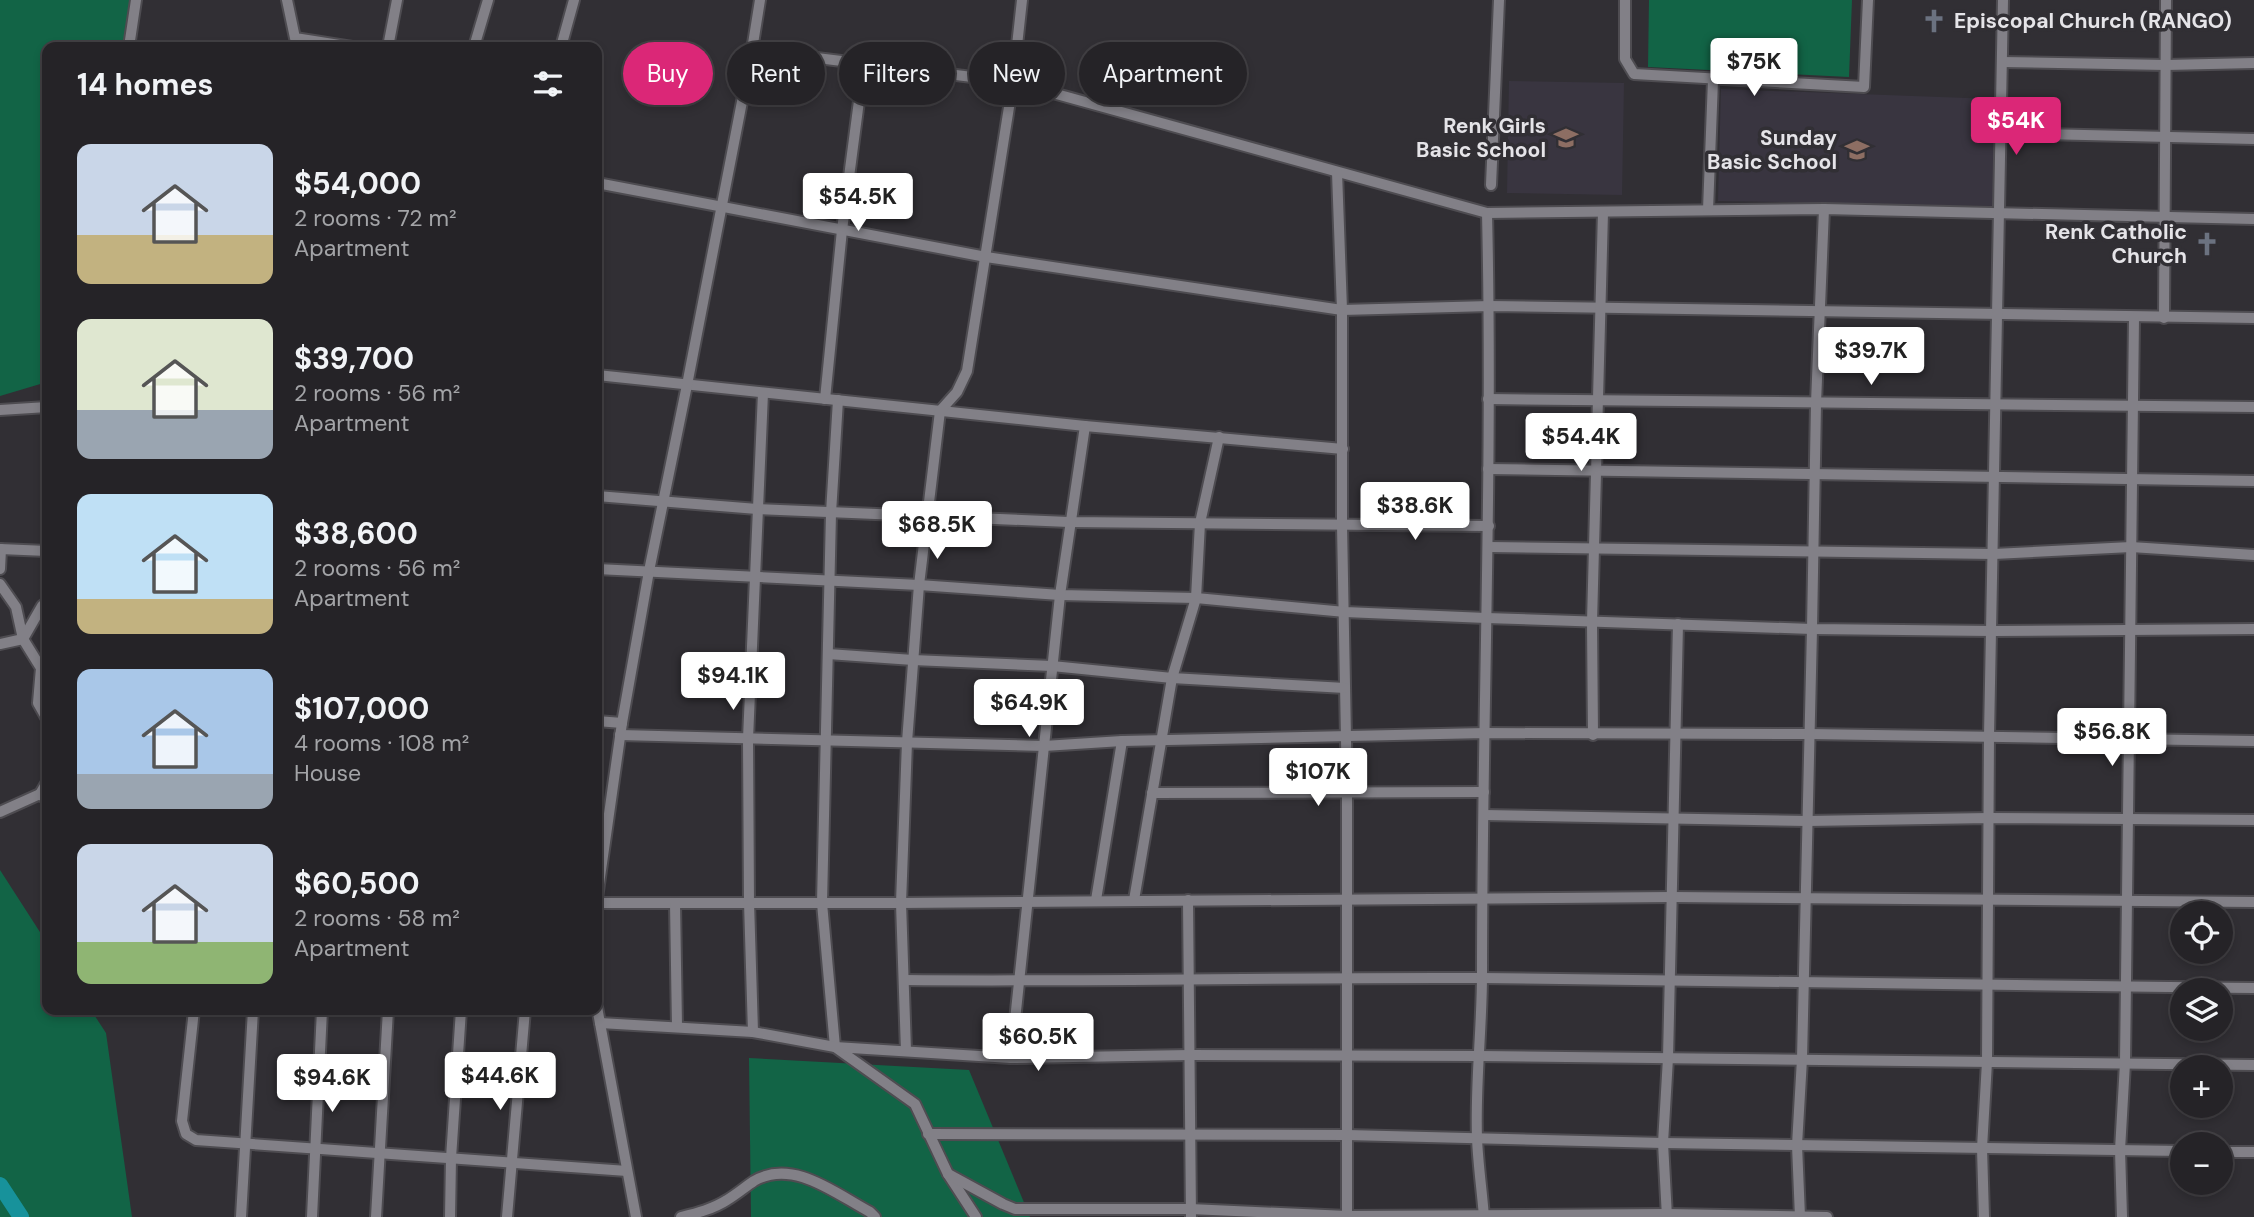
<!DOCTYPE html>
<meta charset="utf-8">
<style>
body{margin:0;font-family:"DM Sans",sans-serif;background:#2d2b2f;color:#f1f3f6;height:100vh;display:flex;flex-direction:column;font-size:26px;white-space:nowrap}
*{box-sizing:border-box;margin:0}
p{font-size:23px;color:#a3a4a7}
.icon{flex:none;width:38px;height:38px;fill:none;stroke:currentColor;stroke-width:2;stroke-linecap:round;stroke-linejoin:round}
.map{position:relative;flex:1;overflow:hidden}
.panel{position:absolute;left:42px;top:42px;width:560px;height:973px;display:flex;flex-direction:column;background:#252327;border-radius:14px;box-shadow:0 4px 10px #0003,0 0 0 2px #424044}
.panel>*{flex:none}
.banner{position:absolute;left:623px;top:42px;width:665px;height:63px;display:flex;gap:14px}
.buttons{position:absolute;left:2170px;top:901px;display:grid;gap:14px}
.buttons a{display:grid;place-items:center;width:63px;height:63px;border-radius:50%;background:#252327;box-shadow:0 4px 10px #0003,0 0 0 2px #424044;font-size:35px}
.price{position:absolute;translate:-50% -60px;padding:0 16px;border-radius:7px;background:#fff;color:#222;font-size:23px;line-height:46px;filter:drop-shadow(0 2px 4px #0008)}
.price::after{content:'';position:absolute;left:50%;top:42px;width:21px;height:16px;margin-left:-10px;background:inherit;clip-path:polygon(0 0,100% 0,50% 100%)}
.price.on{background:#db2777;color:#fff}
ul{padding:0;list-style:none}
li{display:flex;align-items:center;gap:21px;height:175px;padding:0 35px}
li span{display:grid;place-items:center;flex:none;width:196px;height:140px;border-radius:14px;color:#555}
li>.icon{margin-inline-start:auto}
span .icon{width:84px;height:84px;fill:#fffc;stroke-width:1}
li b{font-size:30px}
h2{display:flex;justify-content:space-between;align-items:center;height:84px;padding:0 35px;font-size:30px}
.tag{padding:0 24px;border-radius:32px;background:#252327;box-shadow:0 4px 10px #0003,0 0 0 2px #424044;font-size:24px;line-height:63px}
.tag.on{background:#db2777;color:#fff}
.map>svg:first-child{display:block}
.built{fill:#393540}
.green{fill:#126446}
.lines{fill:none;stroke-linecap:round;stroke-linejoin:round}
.river{stroke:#17929b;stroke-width:16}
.minor-casing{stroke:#4e4c51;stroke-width:14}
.minor{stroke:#828087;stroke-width:10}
.labels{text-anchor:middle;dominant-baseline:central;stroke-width:7;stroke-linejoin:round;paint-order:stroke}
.poi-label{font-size:21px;font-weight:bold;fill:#e5e4e8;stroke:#312f34;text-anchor:end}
</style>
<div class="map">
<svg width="2254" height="1217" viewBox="0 0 2254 1217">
<rect width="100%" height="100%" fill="#312f34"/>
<g class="built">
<polygon points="1509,81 1624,83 1622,195 1507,193"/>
<polygon points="1721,89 1994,99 1994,206 1718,201"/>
</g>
<g class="green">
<polygon points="0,0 142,0 130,47 47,47 47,382 0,396"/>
<polygon points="1649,0 1852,0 1849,77 1648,67"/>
<polygon points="0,870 47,943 47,1010 91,1010 106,1033 132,1217 0,1217"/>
<polygon points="749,1058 969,1070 1030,1217 751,1217"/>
</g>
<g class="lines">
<polyline class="river" points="0,1185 21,1217"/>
<g class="minor-casing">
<g id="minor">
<polyline points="287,0 295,38 352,47"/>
<polyline points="760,0 752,50 1013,82 1487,213 1824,209 2254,219"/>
<polyline points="1625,0 1625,59 1634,74 1864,87 1868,0"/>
<polyline points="129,47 136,0"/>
<polyline points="388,47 397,0"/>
<polyline points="474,47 488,0"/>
<polyline points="561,47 574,0"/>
<polyline points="2002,62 2166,65 2254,63"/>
<polyline points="2001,133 2254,139"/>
<polyline points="1337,172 1342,310 1342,525 1347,792 1347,1217"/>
<polyline points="597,183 986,257 1342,310 1490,306 2254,318"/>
<polyline points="1491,185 1499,0"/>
<polyline points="1708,210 1713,80"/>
<polyline points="2164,318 2166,0"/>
<polyline points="597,375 1085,426 1343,449"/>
<polyline points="825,399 842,230 864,63"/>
<polyline points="1488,399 2254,407"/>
<polyline points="838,400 831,513 822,903 835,1047 915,1104 948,1174 976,1217"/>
<polyline points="0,410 47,407"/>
<polyline points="1488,469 2254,481"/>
<polyline points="597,496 757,509 1069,522 1489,526"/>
<polyline points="1489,547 1994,554 2131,547 2254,555"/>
<polyline points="0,549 47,551"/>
<polyline points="0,569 1,549"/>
<polyline points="597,569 919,585 1060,595 1196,598 1345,612 1486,618 1812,629 1992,631 2254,629"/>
<polyline points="0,584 16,607 23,639 41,668 38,703 47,719"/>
<polyline points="0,644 23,639 42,606 47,602"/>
<polyline points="828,654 913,660 1052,666 1172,678 1345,688"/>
<polyline points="597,721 622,723"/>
<polyline points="620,735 1044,746 1122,741 1485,733 1809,734 2254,741"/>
<polyline points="1593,735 1592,622 1603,212"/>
<polyline points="1152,793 1484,792"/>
<polyline points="40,794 47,782"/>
<polyline points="0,812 40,794 47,800"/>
<polyline points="1484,815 1807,821 1989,818 2254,820"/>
<polyline points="597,898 622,723 649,571 687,385 752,50"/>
<polyline points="1096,900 1122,741"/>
<polyline points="1134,900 1172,678 1196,598 1200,523 1219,437"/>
<polyline points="1188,900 1191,1217"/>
<polyline points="597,903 901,903 1673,897 2254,902"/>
<polyline points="675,903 677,1027"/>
<path d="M904,980C1096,982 1288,977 1481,978C1738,979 1996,985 2254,988"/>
<polyline points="597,1007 636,1217"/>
<polyline points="194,1010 182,1121 186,1134 196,1140 627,1171"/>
<polyline points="600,1023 753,1032 835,1047 1011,1058 1190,1055 1479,1056 2254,1065"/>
<polyline points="753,1032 749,902 748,739 763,393"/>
<polyline points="906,1051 901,903 907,742 919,585 940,411 957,392 967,371 1013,82 1022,0"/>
<polyline points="1011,1058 1060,595 1085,426"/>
<polyline points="928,1134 1347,1135 1663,1143 2182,1151"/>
<polyline points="2221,1152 2254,1152"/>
<polyline points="948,1174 1003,1204 1015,1209 1190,1209 1347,1216 1668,1214 1827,1217"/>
<polyline points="241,1217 253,1010"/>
<polyline points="312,1217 322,1010"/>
<polyline points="376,1217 388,1010"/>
<polyline points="450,1217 451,1158 461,1010"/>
<polyline points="507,1217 525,1010"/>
<path d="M681,1217C697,1213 713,1209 727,1200C737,1194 745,1187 754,1181C793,1158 836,1194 870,1212L875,1217"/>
<path d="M1484,1217C1482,1191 1478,1164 1477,1138C1475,1084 1482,1029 1482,974C1482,721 1493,467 1487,213"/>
<polyline points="1667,1217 1663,1143 1668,1058 1678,624"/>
<polyline points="1800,1217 1797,1145 1802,1059 1812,629 1816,403 1824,209"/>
<polyline points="1984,1217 1982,1148 1987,1062 1989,736 2003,0"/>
<polyline points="2122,1217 2120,1150 2125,1063 2134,318"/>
</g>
</g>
<use href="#minor" class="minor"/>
</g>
<defs>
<g id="church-bare" transform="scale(1.89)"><path d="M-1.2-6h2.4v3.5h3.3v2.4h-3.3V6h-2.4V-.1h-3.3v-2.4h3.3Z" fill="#6b7280" stroke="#312f34" stroke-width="2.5" paint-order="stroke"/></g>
<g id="school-bare" transform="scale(1.89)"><path d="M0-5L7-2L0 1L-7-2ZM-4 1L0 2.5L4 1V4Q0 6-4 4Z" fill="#8d6e63" stroke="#312f34" stroke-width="2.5" paint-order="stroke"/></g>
</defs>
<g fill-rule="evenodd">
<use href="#church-bare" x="1934" y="21"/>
<use href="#school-bare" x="1566" y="138"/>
<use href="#school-bare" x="1857" y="150"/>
<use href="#church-bare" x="2207" y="244"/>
</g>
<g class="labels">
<g class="poi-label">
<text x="1954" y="21" text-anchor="start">Episcopal Church (RANGO)</text>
<text x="1546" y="126">Renk Girls<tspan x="1546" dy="24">Basic School</tspan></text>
<text x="1837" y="138">Sunday<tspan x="1837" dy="24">Basic School</tspan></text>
<text x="2187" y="232">Renk Catholic<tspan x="2187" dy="24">Church</tspan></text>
</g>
</g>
</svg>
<div class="buttons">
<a><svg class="icon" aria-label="locate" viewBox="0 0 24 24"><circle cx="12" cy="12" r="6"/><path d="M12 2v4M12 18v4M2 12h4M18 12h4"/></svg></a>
<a><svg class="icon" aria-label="layers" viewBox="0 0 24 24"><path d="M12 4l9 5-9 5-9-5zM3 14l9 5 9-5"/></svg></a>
<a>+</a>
<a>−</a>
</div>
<b class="price" style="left:1754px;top:98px">$75K</b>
<b class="price on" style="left:2016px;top:157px">$54K</b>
<b class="price" style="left:858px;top:233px">$54.5K</b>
<b class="price" style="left:1871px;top:387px">$39.7K</b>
<b class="price" style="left:1581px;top:473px">$54.4K</b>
<b class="price" style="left:1415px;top:542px">$38.6K</b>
<b class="price" style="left:937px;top:561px">$68.5K</b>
<b class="price" style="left:733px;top:712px">$94.1K</b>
<b class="price" style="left:1029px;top:739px">$64.9K</b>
<b class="price" style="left:2112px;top:768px">$56.8K</b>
<b class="price" style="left:1318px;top:808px">$107K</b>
<b class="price" style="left:1038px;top:1073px">$60.5K</b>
<b class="price" style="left:500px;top:1112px">$44.6K</b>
<b class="price" style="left:332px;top:1114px">$94.6K</b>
<div class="banner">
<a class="tag on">Buy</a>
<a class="tag">Rent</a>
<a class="tag">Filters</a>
<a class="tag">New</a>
<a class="tag">Apartment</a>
</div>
<section class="panel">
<h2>14 homes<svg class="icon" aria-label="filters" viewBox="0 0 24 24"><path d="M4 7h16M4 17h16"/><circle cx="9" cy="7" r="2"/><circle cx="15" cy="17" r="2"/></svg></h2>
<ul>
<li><span style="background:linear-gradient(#c9d6e8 65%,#c2b280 0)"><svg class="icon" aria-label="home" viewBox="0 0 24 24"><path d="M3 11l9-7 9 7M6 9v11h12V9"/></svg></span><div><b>$54,000</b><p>2 rooms · 72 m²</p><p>Apartment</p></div></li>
<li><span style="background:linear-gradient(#dfe7d0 65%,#9aa5b1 0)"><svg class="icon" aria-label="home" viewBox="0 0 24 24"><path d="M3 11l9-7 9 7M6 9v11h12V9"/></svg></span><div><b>$39,700</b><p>2 rooms · 56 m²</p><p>Apartment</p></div></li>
<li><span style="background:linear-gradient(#bfe0f5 75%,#c2b280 0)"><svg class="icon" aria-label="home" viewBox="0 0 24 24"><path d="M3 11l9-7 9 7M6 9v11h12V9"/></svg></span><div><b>$38,600</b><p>2 rooms · 56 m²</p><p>Apartment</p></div></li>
<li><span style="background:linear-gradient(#a9c7e8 75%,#9aa5b1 0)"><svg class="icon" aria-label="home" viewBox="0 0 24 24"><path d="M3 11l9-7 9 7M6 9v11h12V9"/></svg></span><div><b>$107,000</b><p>4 rooms · 108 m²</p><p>House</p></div></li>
<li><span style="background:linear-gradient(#c9d6e8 70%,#8fb573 0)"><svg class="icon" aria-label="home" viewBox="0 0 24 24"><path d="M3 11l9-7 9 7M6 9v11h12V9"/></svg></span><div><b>$60,500</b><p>2 rooms · 58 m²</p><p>Apartment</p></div></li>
</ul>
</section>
</div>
